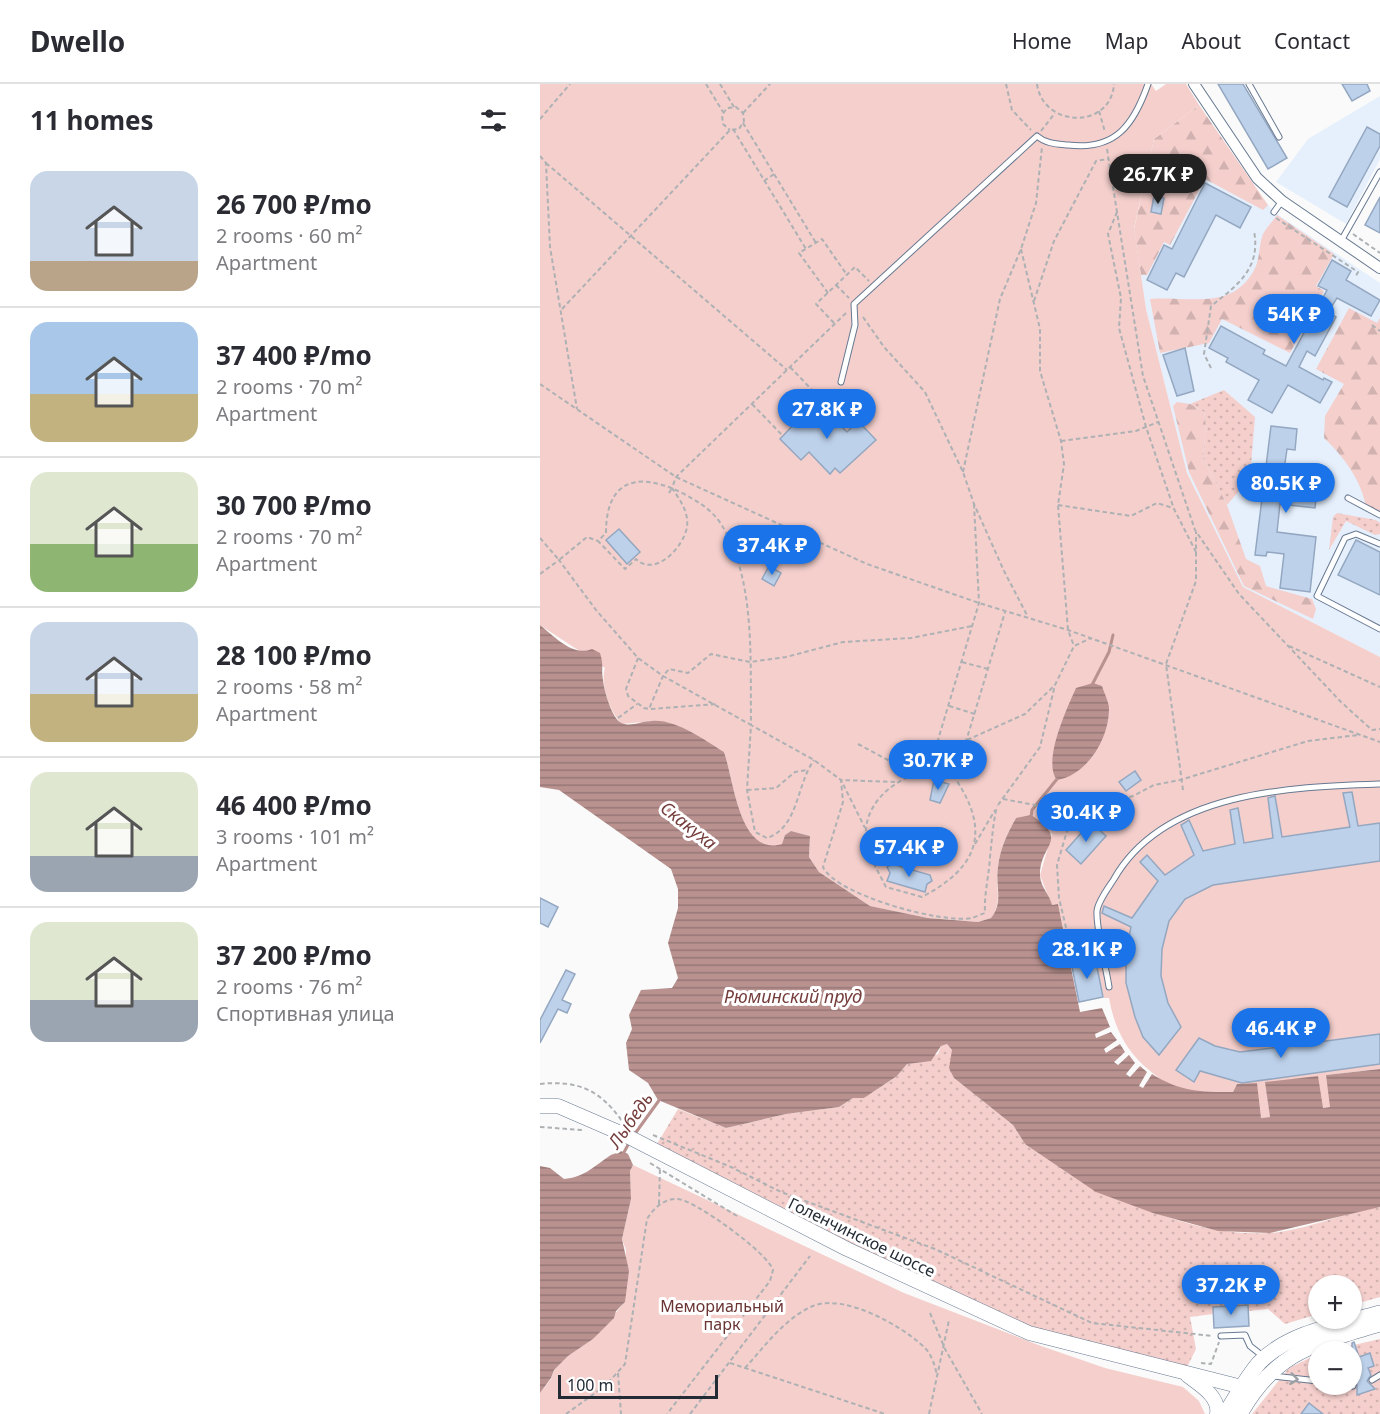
<!DOCTYPE html>
<meta charset="utf-8">
<style>
body{margin:0;font-family:"Noto Sans",sans-serif;background:#f7f7f7;color:#2b2b33;height:100vh;display:flex;flex-direction:column;font-size:22px;white-space:nowrap}
*{box-sizing:border-box;margin:0}
p{font-size:20px;color:#7c7c81}
.icon{flex:none;width:33px;height:33px;fill:none;stroke:currentColor;stroke-width:2;stroke-linecap:round;stroke-linejoin:round}
.map{position:relative;flex:1;overflow:hidden}
.sheet{display:flex;flex-direction:column;background:#fff;width:540px}
.sheet>*{flex:none}
.buttons{position:absolute;left:768px;top:1191px;display:grid;gap:12px}
.buttons a{display:grid;place-items:center;width:54px;height:54px;border-radius:50%;background:#fff;box-shadow:0 2px 4px #0004;font-size:30px}
.scale{position:absolute;left:18px;bottom:15px;width:160px;box-sizing:border-box;padding-left:6px;border:3px solid #232b34;border-top:0;font-size:16px;line-height:21px;white-space:nowrap;color:#232b34;-webkit-text-stroke:4px #fff;paint-order:stroke}
.price{position:absolute;translate:-50% -51px;padding:0 14px;border-radius:21px;background:#1a73e8;color:#fff;font-size:20px;line-height:39px;filter:drop-shadow(0 2px 3px #0008)}
.price::after{content:'';position:absolute;left:50%;top:36px;width:18px;height:14px;margin-left:-9px;background:inherit;clip-path:polygon(0 0,100% 0,50% 100%)}
.price.on{background:#222;color:#fff}
ul{padding:0;list-style:none}
li{display:flex;align-items:center;gap:18px;height:150px;padding:0 30px}
li+li{border-top:2px solid #e1e1e2}
li span{display:grid;place-items:center;flex:none;width:168px;height:120px;border-radius:18px;color:#555}
li>.icon{margin-inline-start:auto}
span .icon{width:72px;height:72px;fill:#fffc;stroke-width:1}
li b{font-size:26px}
h2{display:flex;justify-content:space-between;align-items:center;height:72px;padding:0 30px;font-size:26px}
header{display:flex;align-items:center;gap:36px;box-sizing:border-box;height:84px;padding:0 30px;background:#fff;border-bottom:2px solid #e1e1e2}
header strong{font-size:28px}
nav{display:flex;gap:33px;margin-inline-start:auto;font-size:21px}
main{display:flex;flex:1;min-height:0}
.map>svg:first-child{display:block}
.built{fill:#e6f0fd}
.grass{fill:url(#grass-dots)}
.forest{fill:url(#forest-firs)}
.park{fill:#f4cfcc;fill-rule:evenodd}
.water{fill:url(#water-rules)}
.lines{fill:none;stroke-linecap:round;stroke-linejoin:round}
.stream{stroke:#b9928f;stroke-width:3}
.building{fill:#bdd1eb;stroke:#94a7c0;stroke-width:1.5}
.service-casing{stroke:#677991;stroke-width:7}
.minor-casing{stroke:#677991;stroke-width:12}
.tertiary-casing{stroke:#677991;stroke-width:15}
.secondary-casing{stroke:#677991;stroke-width:16}
.path{stroke:#aeb1b4;stroke-width:2;stroke-dasharray:4.5 3;stroke-linecap:butt}
.service{stroke:#fff;stroke-width:5}
.minor{stroke:#fff;stroke-width:10}
.tertiary{stroke:#fff;stroke-width:14}
.secondary{stroke:#fff;stroke-width:15}
.oneway{stroke:#9ca0a4}
.labels{text-anchor:middle;dominant-baseline:central;stroke-width:6;stroke-linejoin:round;paint-order:stroke}
.street-label{font-size:16px;fill:#232b34;stroke:#fff}
.park-label{font-size:16px;fill:#693332;stroke:#fff}
.water-label{font-size:18px;font-style:italic;fill:#753e3c;stroke:#fff}
</style>
<header>
<strong>Dwello</strong>
<nav><a>Home</a><a>Map</a><a>About</a><a>Contact</a></nav>
</header>
<main>
<section class="sheet">
<h2>11 homes<svg class="icon" aria-label="filters" viewBox="0 0 24 24"><path d="M4 7h16M4 17h16"/><circle cx="9" cy="7" r="2"/><circle cx="15" cy="17" r="2"/></svg></h2>
<ul>
<li><span style="background:linear-gradient(#c9d6e8 75%,#b9a48a 0)"><svg class="icon" aria-label="home" viewBox="0 0 24 24"><path d="M3 11l9-7 9 7M6 9v11h12V9"/></svg></span><div><b>26 700 ₽/mo</b><p>2 rooms · 60 m²</p><p>Apartment</p></div></li>
<li><span style="background:linear-gradient(#a9c7e8 60%,#c2b280 0)"><svg class="icon" aria-label="home" viewBox="0 0 24 24"><path d="M3 11l9-7 9 7M6 9v11h12V9"/></svg></span><div><b>37 400 ₽/mo</b><p>2 rooms · 70 m²</p><p>Apartment</p></div></li>
<li><span style="background:linear-gradient(#dfe7d0 60%,#8fb573 0)"><svg class="icon" aria-label="home" viewBox="0 0 24 24"><path d="M3 11l9-7 9 7M6 9v11h12V9"/></svg></span><div><b>30 700 ₽/mo</b><p>2 rooms · 70 m²</p><p>Apartment</p></div></li>
<li><span style="background:linear-gradient(#c9d6e8 60%,#c2b280 0)"><svg class="icon" aria-label="home" viewBox="0 0 24 24"><path d="M3 11l9-7 9 7M6 9v11h12V9"/></svg></span><div><b>28 100 ₽/mo</b><p>2 rooms · 58 m²</p><p>Apartment</p></div></li>
<li><span style="background:linear-gradient(#dfe7d0 70%,#9aa5b1 0)"><svg class="icon" aria-label="home" viewBox="0 0 24 24"><path d="M3 11l9-7 9 7M6 9v11h12V9"/></svg></span><div><b>46 400 ₽/mo</b><p>3 rooms · 101 m²</p><p>Apartment</p></div></li>
<li><span style="background:linear-gradient(#dfe7d0 65%,#9aa5b1 0)"><svg class="icon" aria-label="home" viewBox="0 0 24 24"><path d="M3 11l9-7 9 7M6 9v11h12V9"/></svg></span><div><b>37 200 ₽/mo</b><p>2 rooms · 76 m²</p><p>Спортивная улица</p></div></li>
</ul>
</section>
<div class="map">
<svg width="840" height="1330" viewBox="0 0 840 1330">
<defs>
<pattern id="grass-dots" width="8" height="8" patternUnits="userSpaceOnUse" patternTransform="scale(1.5)"><rect width="8" height="8" fill="#f4cfcc"/><path d="M2 2h.1M6 6h.1" fill="none" stroke="#d1b2b0" stroke-width="1.8" stroke-linecap="round"/></pattern>
<pattern id="forest-firs" width="22" height="20" patternUnits="userSpaceOnUse" patternTransform="scale(1.5)"><rect width="22" height="20" fill="#f4cfcc"/><path d="M5 1l3.5 6h-7zM16 11l3.5 6h-7z" fill="#d1b2b0"/></pattern>
<pattern id="water-rules" width="6" height="5" patternUnits="userSpaceOnUse" patternTransform="scale(1.5)"><rect width="6" height="5" fill="#b9928f"/><path d="M0 2.5h6" fill="none" stroke="#967776"/></pattern>
</defs>
<rect width="100%" height="100%" fill="#fafafa"/>
<g class="built">
<polygon points="840,12 840,75 806,140 736,98 768,55"/>
<polygon points="659,21 710,99 734,128 840,199 840,573 703,503 647,389 606,225 594,145"/>
</g>
<g class="grass">
<polygon points="684,306 715,333 710,394 687,421 663,374 666,341 664,328 650,320"/>
<polygon points="797,429 836,436 840,439 840,450 835,451 806,437 789,466 793,433"/>
<path d="M407,960L412,966L414,994L473,1041L485,1060C564,1103 634,1153 728,1149C761,1148 805,1128 840,1123V1213L812,1221V1202H778V1230L745,1240L728,1225L708,1227V1221L673,1223V1230L650,1233L656,1265L647,1283L489,1249L114,1065L138,1025L186,1044L246,1030L299,1023L313,1014H324L357,992L367,980L398,970L401,962Z"/>
<polygon points="840,1255 840,1330 712,1330 749,1284 778,1270 778,1300 812,1300 812,1268 788,1267"/>
</g>
<g class="forest">
<polygon points="659,21 728,121 723,126 665,95 630,161 624,158 607,191 601,191 594,145 614,55"/>
<path d="M737,131L794,170L776,202L784,207L750,269L682,235L669,259L620,269L610,215C650,212 695,228 716,182C720,171 719,160 723,150C726,144 733,137 737,131Z"/>
<path d="M809,224L837,239L840,234V429L826,423C821,396 804,373 784,354L785,332L804,300L776,285Z"/>
<polygon points="637,318 650,320 664,328 666,341 663,374 687,421 706,475 720,482 726,502 772,515 776,525 773,535 704,502 649,388 633,322"/>
</g>
<g class="park">
<path d="M0,0H611L616,7L626,0H646L659,21L614,55L594,144L606,225L647,389L703,503L840,573V985L786,991L791,1023L783,1024L726,999L730,1033L721,1034L697,1000L693,1008C676,1008 649,1012 633,1003C597,981 577,958 569,914H564L555,873L531,878L518,821L512,822L500,791L512,750L476,734C467,750 460,765 458,783C455,802 463,818 451,834L438,838L388,834L330,822L279,788L269,773L270,752L251,747L245,751L242,761C199,773 194,696 184,668L129,639L112,637L82,640C70,628 60,601 65,584L0,541ZM550,738L566,752L542,779L526,765Z"/>
<polygon points="93,1081 364,1209 501,1262 565,1284 643,1303 659,1317 665,1330 0,1330 0,1309 11,1295 14,1286 28,1272 53,1255 85,1218 86,1166 82,1155 91,1115 90,1087"/>
</g>
<g class="water">
<path d="M0,541C15,553 33,573 52,565L60,569C64,581 61,585 63,596C64,606 69,622 74,631C83,648 98,637 112,637C136,635 164,656 184,668C194,696 199,773 242,760L245,751L251,747L270,752L269,773L279,788L330,822L388,834L438,838L451,834C464,818 455,802 458,783C460,765 467,750 476,734L491,731C531,757 499,760 500,792C501,804 510,811 512,821L518,820L540,928L562,924L570,943L555,950L556,954L571,948L577,956L564,965L566,969L580,960L585,968L574,978L578,981L589,971L595,979L586,990L590,993L600,982L607,988L599,1002L603,1004L612,990C641,1008 660,1008 693,1008L697,1000L717,999L721,1034L730,1033L725,998L778,992L783,1024L790,1023L786,991L840,985V1123L730,1149L678,1147L613,1129L556,1108L485,1060L473,1041L414,994L409,984L412,966L407,960L401,962L391,977L367,980L357,992L324,1014H313L299,1023L246,1030L186,1044L118,1016L108,999L89,986L86,959L92,945L89,931L101,906L132,904L138,894L128,859L138,824V805L131,785L19,706L0,703Z"/>
<path d="M553,599L562,602C564,609 569,618 569,625C569,655 547,691 517,696C502,678 527,624 536,604Z"/>
<path d="M81,1067L88,1070L93,1081L90,1087L91,1115L82,1155L89,1187L85,1218L76,1227L74,1234L53,1255L28,1272L14,1286L11,1294L0,1309V1082L10,1084L24,1095C44,1093 52,1084 68,1073C73,1069 76,1070 81,1067Z"/>
</g>
<g class="lines">
<g class="stream">
<polyline points="552,601 569,568 573,551"/>
<polyline points="491,733 492,726 517,695"/>
<polyline points="94,1051 120,1015"/>
<polyline points="82,1072 89,1059"/>
</g>
</g>
<g class="building">
<polygon points="678,0 703,0 747,74 728,85"/>
<polygon points="802,0 827,0 830,7 812,17"/>
<polygon points="827,43 840,50 840,62 807,123 789,113"/>
<polygon points="665,99 711,123 700,144 676,131 644,193 636,189 627,206 607,196 624,161 632,165"/>
<polygon points="614,112 624,114 621,130 611,128"/>
<polygon points="840,113 840,149 825,141"/>
<polygon points="792,176 811,187 806,196 840,216 831,232 797,214 788,228 796,233 775,272 767,267 759,283 783,296 784,294 792,298 780,319 748,301 732,329 708,316 719,296 686,278 688,274 669,264 681,242 725,266 723,270 746,282 787,206 778,202"/>
<polygon points="645,264 654,307 637,312 623,271"/>
<polygon points="276,317 307,348 318,337 336,356 300,389 295,384 290,390 269,368 261,376 240,355"/>
<polygon points="731,342 757,345 755,366 747,365 743,393 778,397 775,424 740,420 737,448 776,453 770,508 740,504 744,470 727,468 726,472 715,471"/>
<polygon points="79,445 100,468 87,480 66,456"/>
<polygon points="816,456 840,468 840,511 798,491"/>
<polygon points="229,482 241,489 234,502 222,495"/>
<polygon points="595,687 601,696 586,707 579,698"/>
<polygon points="394,696 409,700 400,719 390,716"/>
<polygon points="812,708 818,742 840,739 840,777 673,801 645,815 629,837 622,865 621,892 628,919 641,943 619,971 603,953 595,933 586,899 586,867 591,843 562,829 564,822 592,834 618,797 600,778 607,771 625,791 654,771 641,741 649,736 663,767 695,760 690,726 698,724 704,759 733,754 728,714 731,713 735,712 742,753 810,743 803,709"/>
<polygon points="551,738 566,752 541,780 526,766"/>
<polygon points="352,780 390,791 392,797 387,800 385,808 347,797 350,789 347,783"/>
<polygon points="0,814 18,823 8,843 0,839"/>
<polygon points="555,873 563,913 539,918 531,878"/>
<polygon points="26,886 35,890 22,916 31,920 27,929 18,925 0,959 0,936"/>
<polygon points="840,950 840,980 702,999 660,987 654,998 636,986 659,954 675,962 700,968"/>
<polygon points="708,1221 709,1242 674,1244 673,1223"/>
<polygon points="814,1258 819,1273 830,1269 834,1282 828,1284 831,1291 827,1297 835,1305 817,1311 817,1300 812,1296 812,1259"/>
<polygon points="769,1319 783,1330 761,1330"/>
</g>
<g class="lines">
<g class="service-casing">
<g id="service">
<polyline points="709,0 739,53"/>
<polyline points="734,128 742,117"/>
<polyline points="801,157 840,88"/>
<path d="M301,298L315,241L314,220L497,52C506,60 517,60 528,61C576,67 594,40 608,0"/>
<polyline points="808,414 840,431"/>
<polyline points="840,460 816,450 805,454 777,512 840,545"/>
<path d="M569,903C566,883 556,845 557,827C558,817 569,803 574,795C624,707 751,703 840,700"/>
<polyline points="681,1252 705,1251 710,1262 724,1273"/>
<polyline points="733,1292 778,1297"/>
<polyline points="832,1296 840,1291"/>
<polyline points="805,1300 813,1302"/>
</g>
</g>
<g class="minor-casing">
<polyline id="minor" points="654,0 717,94 742,117 840,184"/>
</g>
<g class="tertiary-casing">
<g id="tertiary">
<polyline points="0,1022 18,1022 85,1051 307,1165 489,1249 702,1303 705,1314"/>
<path d="M648,1292C660,1301 680,1313 677,1330"/>
</g>
</g>
<g class="secondary-casing">
<g id="secondary">
<path d="M685,1330C696,1313 706,1294 719,1279C748,1248 801,1240 840,1229"/>
<path d="M700,1330C736,1266 775,1260 840,1240"/>
</g>
</g>
<g class="path">
<polyline points="166,0 183,28"/>
<polyline points="180,0 194,23"/>
<polyline points="466,0 472,26 491,46"/>
<path d="M497,0C503,44 571,46 574,0"/>
<polyline points="559,27 565,48"/>
<polyline points="203,29 230,0"/>
<polyline points="0,35 30,0"/>
<polyline points="203,39 276,159"/>
<polyline points="193,45 266,165"/>
<polyline points="501,47 515,29"/>
<polyline points="567,65 603,292 655,446 699,510 801,618 832,646 840,645"/>
<polyline points="0,72 6,79 10,163 37,325"/>
<polyline points="6,79 247,286"/>
<polyline points="224,97 234,90"/>
<polyline points="577,128 568,150 581,214 579,244 606,343 634,425 656,468"/>
<polyline points="736,134 818,188 815,194"/>
<polyline points="813,150 840,169"/>
<polyline points="481,165 500,245 500,287 521,357 524,380 518,421 528,546 534,562"/>
<polyline points="296,201 309,214"/>
<polyline points="288,209 259,169 282,155 307,191"/>
<polyline points="494,217 514,157 556,77 568,75"/>
<polyline points="22,225 190,46 199,45 204,37 203,29 196,23 187,24 182,31 183,40 190,46"/>
<path d="M306,229L136,393L132,404C140,416 149,428 147,443C144,462 116,494 96,475L85,485L58,457L66,449C66,391 103,388 146,411C160,419 172,426 181,440C216,494 210,578 211,641L274,676L301,696L325,744"/>
<polyline points="323,233 344,263 385,308 423,388 434,420 464,487 488,533"/>
<polyline points="294,239 276,220 315,183 329,197"/>
<polyline points="832,241 840,247"/>
<polyline points="250,283 275,309 268,315 272,320"/>
<path d="M671,284L664,270L671,222C698,201 721,184 714,147"/>
<polyline points="0,300 136,393 327,480 439,519 528,546 840,658"/>
<polyline points="212,320 243,352"/>
<polyline points="521,357 596,347 618,338"/>
<polyline points="423,388 460,215 481,165 496,119 502,63"/>
<polyline points="129,409 132,404"/>
<polyline points="434,420 439,519 389,686 415,694 465,528"/>
<polyline points="518,421 591,432 617,419 633,424"/>
<polyline points="0,454 19,476 47,453 58,457"/>
<path d="M0,490L19,476L56,526L98,574L123,592L211,641L207,706L215,748L227,754C259,743 256,701 274,676"/>
<polyline points="749,562 840,603"/>
<polyline points="98,574 86,605 88,612 104,624 109,625 123,592 129,585 148,589 171,570 210,578 246,573 303,558 371,554 432,542"/>
<polyline points="422,578 448,585"/>
<polyline points="409,622 435,630"/>
<polyline points="111,625 176,620"/>
<polyline points="78,634 97,620"/>
<polyline points="427,656 485,630 515,601"/>
<polyline points="318,660 372,689"/>
<path d="M389,686C355,693 319,721 327,760C330,775 339,789 346,803L382,813C437,784 452,749 415,694"/>
<path d="M355,698L301,696L303,718L283,783C296,811 402,840 432,834C436,833 441,830 445,829C444,809 449,792 450,773C452,755 453,739 457,722"/>
<polyline points="207,706 236,704 255,688 267,686"/>
<polyline points="643,706 626,580 656,497 656,448"/>
<polyline points="463,715 495,721 521,732 527,747"/>
<polyline points="458,721 500,663 515,601 534,562 551,554"/>
<polyline points="521,732 547,725"/>
<polyline points="435,760 455,726"/>
<polyline points="533,873 519,814 517,781 527,747 550,724 593,712 614,701 640,696 768,657 818,651"/>
<path d="M0,1000C38,996 60,1006 82,1037"/>
<polyline points="0,1043 42,1046"/>
<polyline points="113,1051 191,1083 241,1108 395,1165 552,1239 673,1252"/>
<polyline points="110,1079 197,1132"/>
<polyline points="119,1120 120,1084"/>
<polyline points="390,1229 405,1265 442,1330"/>
<polyline points="190,1279 345,1330"/>
<polyline points="661,1279 671,1280 679,1258"/>
<path d="M205,1284C225,1262 245,1234 273,1222C304,1209 363,1242 385,1264C392,1271 396,1284 397,1293"/>
<polyline points="78,1289 81,1330"/>
<path d="M26,1330L65,1302L85,1280L107,1135C114,1124 123,1115 137,1115C154,1115 229,1170 233,1186L230,1197L127,1330"/>
<polyline points="150,1330 270,1172"/>
<polyline points="389,1330 409,1236"/>
</g>
<use href="#service" class="service"/>
<use href="#minor" class="minor"/>
<use href="#tertiary" class="tertiary"/>
<use href="#secondary" class="secondary"/>
</g>
<defs><path id="oneway-chevron" d="M-2-3.5L2.5 0L-2 3.5" fill="none" stroke-width="1.6" stroke-linecap="round" stroke-linejoin="round" transform="scale(1.5)"/></defs>
<use class="oneway" href="#oneway-chevron" transform="translate(754 1295) rotate(7)"/>
<g class="labels">
<g class="street-label">
<text transform="translate(322 1153) rotate(26)">Голенчинское шоссе</text>
</g>
<g class="park-label">
<text x="182" y="1222">Мемориальный<tspan x="182" dy="18">парк</tspan></text>
</g>
<g class="water-label">
<text transform="translate(149 741) rotate(38)">Скакуха</text>
<text x="253" y="912">Рюминский пруд</text>
<text transform="translate(90 1036) rotate(-55)">Лыбедь</text>
</g>
</g>
</svg>
<div class="buttons">
<a>+</a>
<a>−</a>
</div>
<div class="scale">100 m</div>
<b class="price on" style="left:618px;top:121px">26.7K ₽</b>
<b class="price" style="left:754px;top:261px">54K ₽</b>
<b class="price" style="left:287px;top:356px">27.8K ₽</b>
<b class="price" style="left:746px;top:430px">80.5K ₽</b>
<b class="price" style="left:232px;top:492px">37.4K ₽</b>
<b class="price" style="left:398px;top:707px">30.7K ₽</b>
<b class="price" style="left:546px;top:759px">30.4K ₽</b>
<b class="price" style="left:369px;top:794px">57.4K ₽</b>
<b class="price" style="left:547px;top:896px">28.1K ₽</b>
<b class="price" style="left:741px;top:975px">46.4K ₽</b>
<b class="price" style="left:691px;top:1232px">37.2K ₽</b>
</div>
</main>
